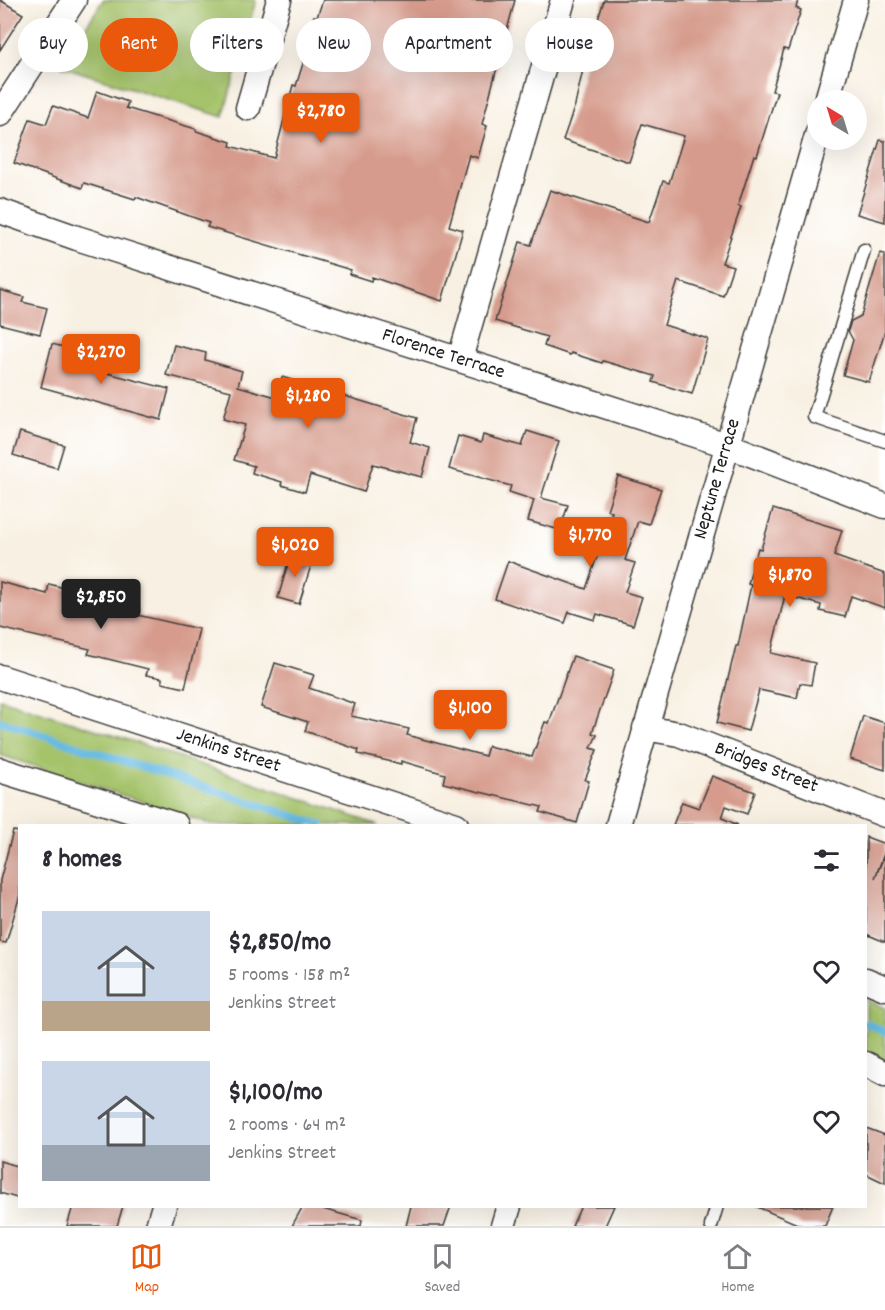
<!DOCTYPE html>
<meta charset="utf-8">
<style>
body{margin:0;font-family:Dekko,sans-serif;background:#f7f7f7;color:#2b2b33;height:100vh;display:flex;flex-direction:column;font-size:22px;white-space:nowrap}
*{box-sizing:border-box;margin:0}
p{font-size:20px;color:#7c7c81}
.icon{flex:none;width:33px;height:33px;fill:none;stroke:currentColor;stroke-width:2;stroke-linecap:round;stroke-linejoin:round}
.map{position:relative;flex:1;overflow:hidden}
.details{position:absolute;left:18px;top:824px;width:849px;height:384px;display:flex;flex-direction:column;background:#fff;border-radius:0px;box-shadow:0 6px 24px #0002}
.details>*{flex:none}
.banner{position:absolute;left:18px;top:18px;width:849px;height:54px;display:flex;gap:12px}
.needle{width:39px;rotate:322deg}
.buttons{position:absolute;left:807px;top:90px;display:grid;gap:12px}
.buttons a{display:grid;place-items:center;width:60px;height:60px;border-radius:50%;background:#fff;box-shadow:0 6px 24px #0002;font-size:30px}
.price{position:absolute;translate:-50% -51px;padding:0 14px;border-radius:6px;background:#ea580c;color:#fff;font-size:20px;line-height:39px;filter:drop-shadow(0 2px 3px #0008)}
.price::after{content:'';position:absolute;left:50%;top:36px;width:18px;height:14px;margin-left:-9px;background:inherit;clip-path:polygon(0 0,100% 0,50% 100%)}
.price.active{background:#222;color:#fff}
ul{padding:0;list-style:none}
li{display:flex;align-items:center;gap:18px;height:150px;padding:0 24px}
li span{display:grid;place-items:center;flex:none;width:168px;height:120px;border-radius:0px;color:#555}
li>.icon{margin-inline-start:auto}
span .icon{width:72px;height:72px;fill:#fffc;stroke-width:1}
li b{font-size:26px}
h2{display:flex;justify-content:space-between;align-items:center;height:72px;padding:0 24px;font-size:26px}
.chip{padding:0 21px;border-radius:27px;background:#fff;box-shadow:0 6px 24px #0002;font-size:21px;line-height:54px}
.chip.active{background:#ea580c;color:#fff}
.menu{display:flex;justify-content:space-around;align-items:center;height:84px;border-top:2px solid #e1e1e2;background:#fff;font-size:16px;color:#7c7c81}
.menu a{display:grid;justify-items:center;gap:3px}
.menu .active{color:#ea580c}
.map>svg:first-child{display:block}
.green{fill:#a5c36a;stroke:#607043;stroke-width:1.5}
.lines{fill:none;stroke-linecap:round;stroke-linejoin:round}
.stream{stroke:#65bae2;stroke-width:8}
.building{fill:#d69b8c}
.lane-casing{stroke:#3d3c3a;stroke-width:15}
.street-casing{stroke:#3d3c3a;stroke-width:27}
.lane{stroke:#fff;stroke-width:12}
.street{stroke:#fff;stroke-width:24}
.labels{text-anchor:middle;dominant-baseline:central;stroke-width:6;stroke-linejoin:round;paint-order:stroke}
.street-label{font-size:20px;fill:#1c1c1c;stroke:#fff}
</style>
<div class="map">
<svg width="885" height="1226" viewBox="0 0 885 1226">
<rect width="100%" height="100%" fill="#fff"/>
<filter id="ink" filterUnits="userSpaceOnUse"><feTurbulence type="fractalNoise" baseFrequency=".0167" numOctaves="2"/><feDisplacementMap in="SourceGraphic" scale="12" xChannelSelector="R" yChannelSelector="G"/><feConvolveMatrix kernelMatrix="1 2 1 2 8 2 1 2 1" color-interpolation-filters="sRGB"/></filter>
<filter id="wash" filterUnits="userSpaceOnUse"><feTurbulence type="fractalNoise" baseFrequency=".008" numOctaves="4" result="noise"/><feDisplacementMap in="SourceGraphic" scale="24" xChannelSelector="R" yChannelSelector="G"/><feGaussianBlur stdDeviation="1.35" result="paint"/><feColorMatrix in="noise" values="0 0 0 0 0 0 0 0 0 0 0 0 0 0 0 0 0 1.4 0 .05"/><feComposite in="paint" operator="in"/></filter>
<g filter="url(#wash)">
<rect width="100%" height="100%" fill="#f8f0e2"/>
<g class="green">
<polygon points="103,0 256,0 223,117 61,66"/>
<polygon points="0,699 132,741 378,825 213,825 0,755"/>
<polygon points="866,1000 885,1008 885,1061 866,1053"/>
</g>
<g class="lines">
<g class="stream">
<polyline points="0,721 321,825"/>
<polyline points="866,1023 885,1032"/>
</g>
</g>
<g id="blocks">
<g class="building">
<polygon points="0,0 23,14 0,50"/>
<polygon points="323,0 515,0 482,124 487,126 478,158 469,155 449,226 463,230 442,301 372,277 371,281 349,274 351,270 207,227 209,223 136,197 135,199 84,183 82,188 14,163 30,119 46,124 53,106 88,118 97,91 128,102 126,108 196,129 196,131 231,142 230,146 274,158 293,85 296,86 310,41 306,40 314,16 317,17"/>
<polygon points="604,0 798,0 796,8 801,10 788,50 784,49 772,91 777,92 757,156 754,155 738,206 741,207 722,263 733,266 723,296 678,281 664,325 708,339 692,394 653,382 655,376 603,361 602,363 571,353 570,355 544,346 547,337 495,321 520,242 531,245 550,190 649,222 663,181 669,183 684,136 642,124 629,162 563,140 575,105 584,65"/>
<polygon points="880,140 885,141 885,222 857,214"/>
<polygon points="880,253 885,254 885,331 869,382 843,375 853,340 848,331 851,321 861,316"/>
<polygon points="0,290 24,297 22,302 47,308 40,334 0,324"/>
<polygon points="52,344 87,353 84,367 169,389 161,420 41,387"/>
<polygon points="174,345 206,353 205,360 242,371 238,386 276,397 282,377 417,418 410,442 430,448 422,477 373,464 364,492 310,475 305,492 281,485 282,482 252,473 254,466 234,460 245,425 223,419 231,391 166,375"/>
<polygon points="527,431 559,441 541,498 568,505 560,530 528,521 534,500 509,492 511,486 449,469 458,436 481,443 483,435 522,446"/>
<polygon points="20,432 64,445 57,468 13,455"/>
<polygon points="618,476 661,489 649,524 638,521 625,560 635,563 625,592 642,597 633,625 597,614 595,620 569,612 565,623 495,599 508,561 586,589 612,512 607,510"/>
<polygon points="773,509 842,530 834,556 885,574 885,608 851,596 845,617 820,611 821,605 785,595 771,653 815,663 811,685 800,683 797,698 759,690 748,731 717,723 736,646 738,646 751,585 748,584 758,548 761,549"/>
<polygon points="291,553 313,559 299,604 278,598"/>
<polygon points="0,582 47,594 49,584 87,594 86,597 138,609 137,615 199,629 185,688 162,683 162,678 146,675 148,669 88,654 90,649 0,628"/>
<polygon points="573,656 614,670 592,733 597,735 591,748 597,750 585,780 589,781 577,823 540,812 542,807 443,783 445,774 401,761 401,764 358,754 359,750 305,731 308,722 261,707 275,663 314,675 309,688 355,704 351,716 409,729 407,735 485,756 488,746 532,757 545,722 549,723"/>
<polygon points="863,716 885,723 885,770 850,759"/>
<polygon points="712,776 755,792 747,814 726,806 722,818 738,825 673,825 682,802 699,808"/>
<polygon points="13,831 20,832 20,895 6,943 0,942 0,880"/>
<polygon points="866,837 885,844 885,851 875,878 885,854 885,942 866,934"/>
<polygon points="866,1128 885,1135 885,1183 866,1174"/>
<polygon points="0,1161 20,1167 20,1199 0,1193"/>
<polygon points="73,1206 123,1206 117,1226 67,1226"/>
<polygon points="303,1206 312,1206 362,1220 361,1226 292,1226"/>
<polygon points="411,1206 451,1206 444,1226 406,1226"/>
<polygon points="581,1206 614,1206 605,1226 572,1226"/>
<polygon points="755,1206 833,1206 825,1226 802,1226"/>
</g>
</g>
</g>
<g filter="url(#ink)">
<use href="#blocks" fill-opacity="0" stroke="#3d3c3a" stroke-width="1.5"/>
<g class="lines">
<g class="lane-casing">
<g id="lane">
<polyline points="864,250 814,417 885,441"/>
<polyline points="711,1226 717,1206"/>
</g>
</g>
<g class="street-casing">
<g id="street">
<polyline points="827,100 856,0"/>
<polyline points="248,108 279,0"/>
<polyline points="0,114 74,0"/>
<path id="s1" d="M0,211L77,238L727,445L885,506"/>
<polyline points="460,359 563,0"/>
<path id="s2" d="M0,677L456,825"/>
<path id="s3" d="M645,728L679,734L885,815"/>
<polyline points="0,770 176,825"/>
<path id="s4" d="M618,825L818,132"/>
<polyline points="866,980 885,988"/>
<polyline points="866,1064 885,1074"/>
<polyline points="158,1226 164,1206"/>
<polyline points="503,1226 509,1206"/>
</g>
</g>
<use href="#lane" class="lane"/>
<use href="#street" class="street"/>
</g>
</g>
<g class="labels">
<g class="street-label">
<text stroke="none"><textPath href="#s1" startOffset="466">Florence Terrace</textPath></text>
<text stroke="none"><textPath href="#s4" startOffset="360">Neptune Terrace</textPath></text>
<text stroke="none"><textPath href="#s2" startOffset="240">Jenkins Street</textPath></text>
<text stroke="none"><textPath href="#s3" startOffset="128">Bridges Street</textPath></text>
</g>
</g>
</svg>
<div class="buttons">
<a><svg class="needle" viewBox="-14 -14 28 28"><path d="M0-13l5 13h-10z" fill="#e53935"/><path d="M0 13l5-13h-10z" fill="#7c7c81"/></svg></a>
</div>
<b class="price" style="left:321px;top:144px">$2,780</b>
<b class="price" style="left:101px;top:385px">$2,270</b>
<b class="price" style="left:308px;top:429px">$1,280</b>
<b class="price" style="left:590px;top:568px">$1,770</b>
<b class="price" style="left:295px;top:578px">$1,020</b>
<b class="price" style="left:790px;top:608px">$1,870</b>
<b class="price active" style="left:101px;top:630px">$2,850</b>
<b class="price" style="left:470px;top:741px">$1,100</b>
<div class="banner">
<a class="chip">Buy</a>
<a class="chip active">Rent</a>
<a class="chip">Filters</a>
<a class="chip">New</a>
<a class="chip">Apartment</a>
<a class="chip">House</a>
</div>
<section class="details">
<h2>8 homes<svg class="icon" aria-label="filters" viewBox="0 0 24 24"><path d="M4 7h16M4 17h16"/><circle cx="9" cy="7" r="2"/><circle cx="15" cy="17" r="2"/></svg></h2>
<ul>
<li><span style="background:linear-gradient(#c9d6e8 75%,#b9a48a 0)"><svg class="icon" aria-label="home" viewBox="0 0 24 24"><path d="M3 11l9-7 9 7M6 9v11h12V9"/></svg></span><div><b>$2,850/mo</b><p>5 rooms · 158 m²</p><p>Jenkins Street</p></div><svg class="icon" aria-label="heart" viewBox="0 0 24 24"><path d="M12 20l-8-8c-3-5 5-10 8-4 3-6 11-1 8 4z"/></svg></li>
<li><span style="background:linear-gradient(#c9d6e8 70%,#9aa5b1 0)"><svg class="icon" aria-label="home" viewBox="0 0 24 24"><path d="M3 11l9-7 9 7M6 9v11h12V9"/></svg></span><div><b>$1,100/mo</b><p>2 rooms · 64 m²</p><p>Jenkins Street</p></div><svg class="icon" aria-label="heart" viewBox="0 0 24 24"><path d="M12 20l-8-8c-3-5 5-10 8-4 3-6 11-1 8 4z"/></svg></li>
</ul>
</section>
</div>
<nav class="menu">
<a class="active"><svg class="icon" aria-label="map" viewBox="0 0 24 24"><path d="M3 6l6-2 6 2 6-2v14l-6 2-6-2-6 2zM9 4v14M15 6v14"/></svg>Map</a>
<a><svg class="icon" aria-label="saved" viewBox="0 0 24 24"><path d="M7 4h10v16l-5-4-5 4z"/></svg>Saved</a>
<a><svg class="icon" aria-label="home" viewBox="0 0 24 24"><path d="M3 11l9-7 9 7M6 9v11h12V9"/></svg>Home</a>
</nav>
